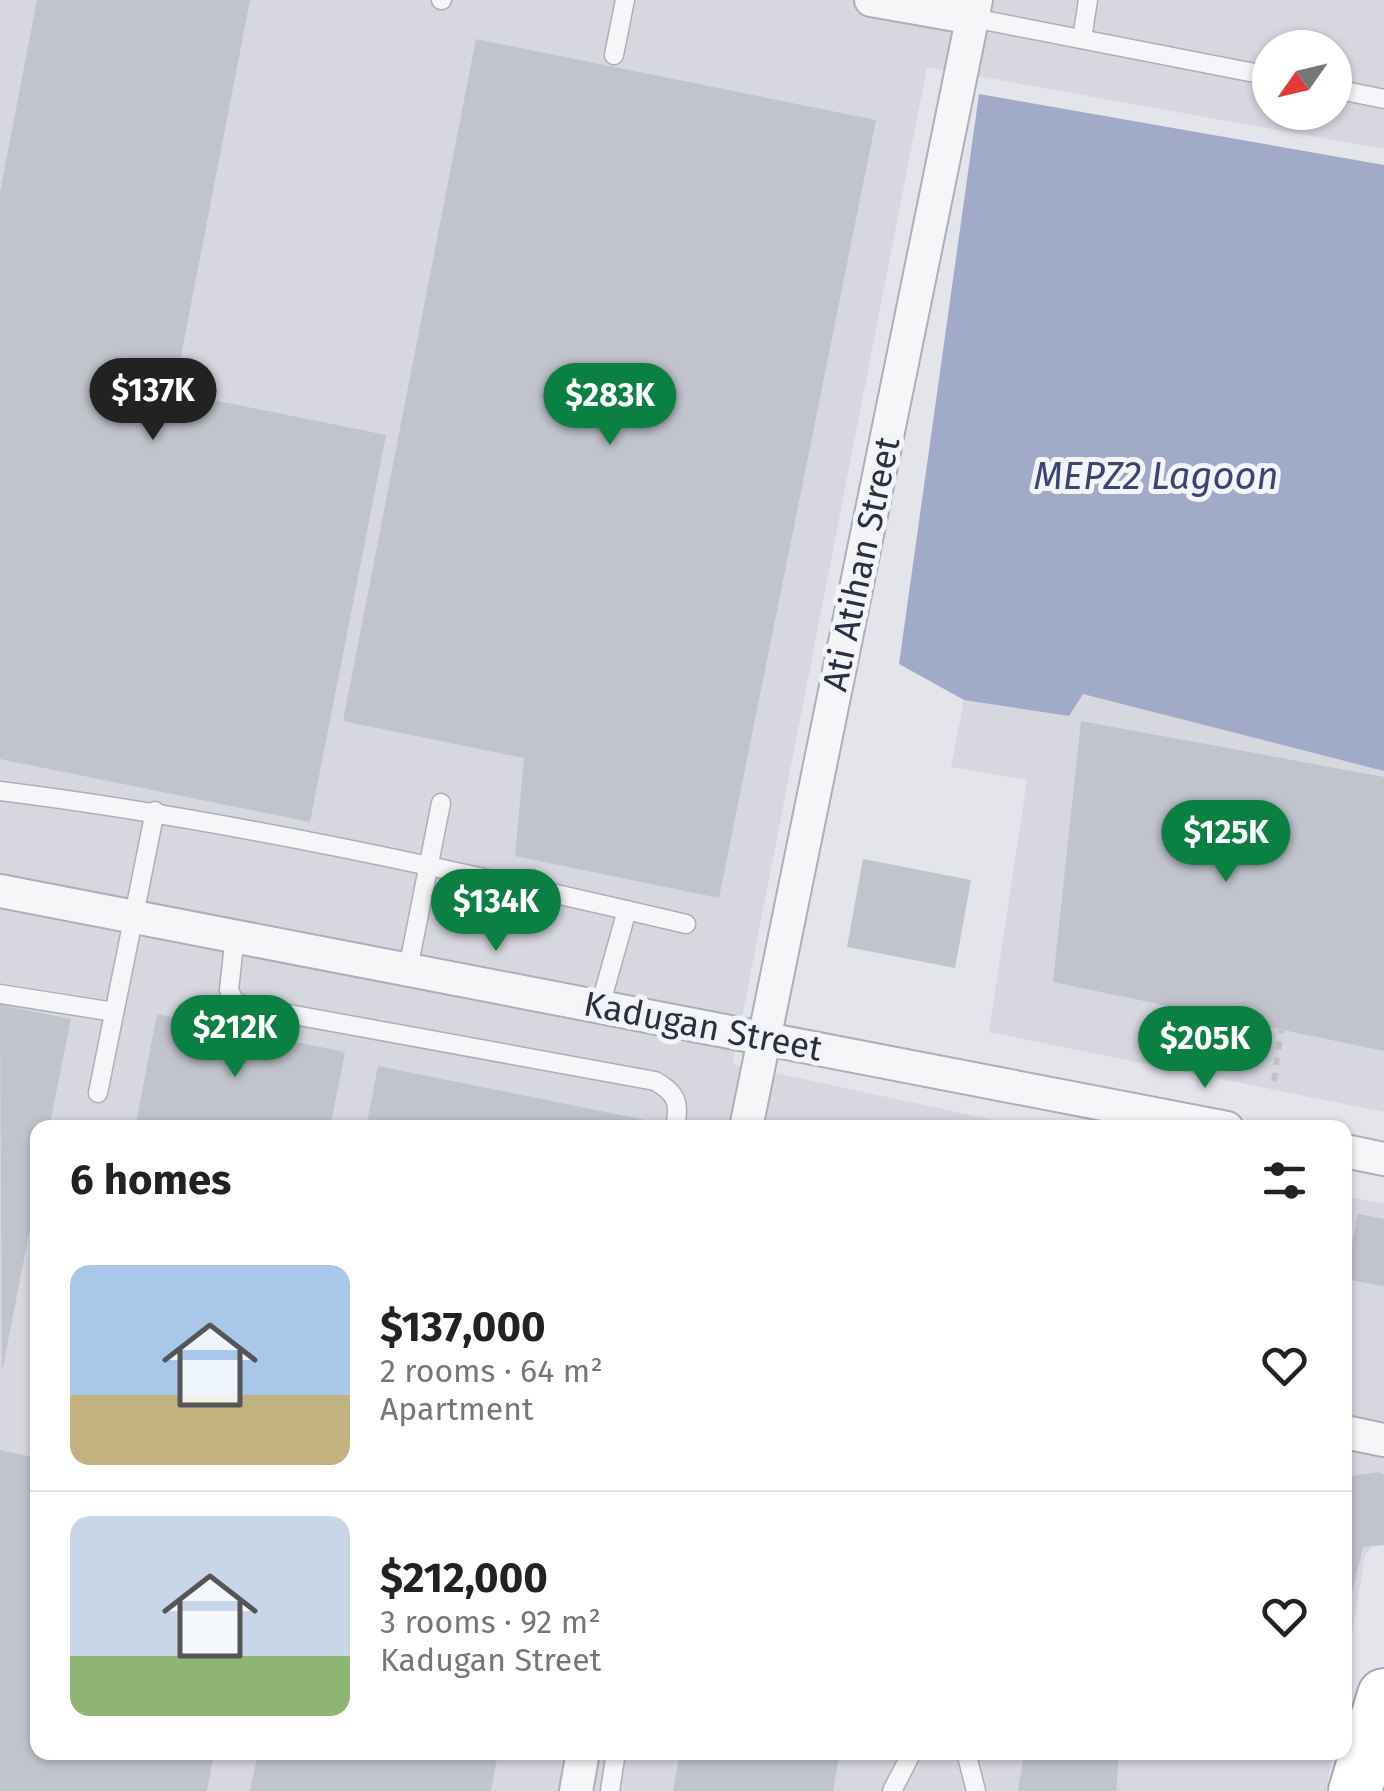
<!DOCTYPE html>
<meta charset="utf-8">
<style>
body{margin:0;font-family:"Fira Sans",sans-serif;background:#f6f6f6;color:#222;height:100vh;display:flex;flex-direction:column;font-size:38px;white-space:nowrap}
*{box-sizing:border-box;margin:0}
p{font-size:32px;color:#767676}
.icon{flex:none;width:55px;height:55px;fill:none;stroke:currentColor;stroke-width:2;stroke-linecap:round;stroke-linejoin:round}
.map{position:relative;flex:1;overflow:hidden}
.side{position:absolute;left:30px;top:1120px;width:1322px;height:640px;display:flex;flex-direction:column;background:#fff;border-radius:20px;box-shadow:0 2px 8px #0004}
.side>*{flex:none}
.needle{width:65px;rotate:236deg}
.tools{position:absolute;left:1252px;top:30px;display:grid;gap:20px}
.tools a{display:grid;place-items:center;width:100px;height:100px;border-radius:50%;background:#fff;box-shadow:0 2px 8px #0004;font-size:50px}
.price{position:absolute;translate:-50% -85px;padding:0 22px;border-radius:35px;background:#0b8043;color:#fff;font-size:32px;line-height:65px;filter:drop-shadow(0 2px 5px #0008)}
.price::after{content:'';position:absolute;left:50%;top:60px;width:30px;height:22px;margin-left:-15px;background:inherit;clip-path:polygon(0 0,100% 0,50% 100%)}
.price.selected{background:#222;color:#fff}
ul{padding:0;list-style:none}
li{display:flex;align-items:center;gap:30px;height:250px;padding:0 40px}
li+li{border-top:2px solid #e0e0e0}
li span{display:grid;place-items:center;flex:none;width:280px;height:200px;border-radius:20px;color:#555}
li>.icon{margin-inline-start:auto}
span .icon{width:120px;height:120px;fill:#fffc;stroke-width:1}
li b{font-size:42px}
h2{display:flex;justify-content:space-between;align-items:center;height:120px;padding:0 40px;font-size:42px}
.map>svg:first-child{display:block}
.built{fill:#d6d7df;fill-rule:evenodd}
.water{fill:#a1abc8}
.building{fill:#c1c3cd}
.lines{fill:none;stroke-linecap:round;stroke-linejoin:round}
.lane-casing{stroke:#adaeb8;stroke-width:21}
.street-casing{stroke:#adaeb8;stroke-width:36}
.primary-casing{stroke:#a4a6b6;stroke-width:56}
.path{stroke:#c1c2c9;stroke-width:6;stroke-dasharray:8 8;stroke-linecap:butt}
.lane{stroke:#f6f6f9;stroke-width:18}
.street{stroke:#f6f6f9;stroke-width:32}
.primary{stroke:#fff;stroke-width:52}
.labels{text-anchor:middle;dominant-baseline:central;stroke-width:10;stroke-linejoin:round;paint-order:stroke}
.street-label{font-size:35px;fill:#2c2f42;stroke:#f3f4f8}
.water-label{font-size:38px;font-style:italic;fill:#394573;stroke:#f3f4f8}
</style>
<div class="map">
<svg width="1384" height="1791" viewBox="0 0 1384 1791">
<rect width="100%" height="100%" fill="#e4e5eb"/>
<g class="built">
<path d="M0,0H1384V149L927,67L733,1064L1026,1127L38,1128V1752L1333,1753L1326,1791H0ZM1270,48H1335V112H1270Z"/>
<polygon points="1082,693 1384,771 1384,1112 989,1032 1027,780 951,767 964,700 1069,716"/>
<polygon points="1345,1196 1384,1204 1384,1532 1365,1555 1345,1677"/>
</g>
<polygon class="water" points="979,94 1384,165 1384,771 1083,694 1069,716 964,700 899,664"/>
<g class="building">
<polygon points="37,0 250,0 174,392 386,435 310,822 0,759 0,192"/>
<polygon points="476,39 876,120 719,898 515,856 524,758 343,721"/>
<polygon points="1081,721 1384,777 1384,1051 1053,982"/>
<polygon points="863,859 971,880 955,968 847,947"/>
<polygon points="0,1005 71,1019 49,1128 38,1128 38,1188 2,1371"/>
<polygon points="157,1014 345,1052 330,1128 135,1128"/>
<polygon points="378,1066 655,1122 654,1128 366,1128"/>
<polygon points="1358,1214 1384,1219 1384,1286 1345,1279"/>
<polygon points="0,1450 38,1458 38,1752 214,1752 207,1791 0,1791"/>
<polygon points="1379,1472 1384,1475 1384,1545 1363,1547 1345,1623 1345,1477"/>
<polygon points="258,1752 498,1752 491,1791 250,1791"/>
<polygon points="680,1752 840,1752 833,1791 673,1791"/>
<polygon points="1024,1752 1099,1752 1119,1757 1116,1791 1018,1791"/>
</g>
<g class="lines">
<g class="lane-casing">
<g id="lane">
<polyline points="441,0 442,0"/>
<polyline points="973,18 1270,76"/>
<polyline points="1082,39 1088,0"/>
<polyline points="614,55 625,0"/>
<polyline points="1335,89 1384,99"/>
<path d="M0,791C232,820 459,871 686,924"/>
<path d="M235,935L229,990L234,1001L245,1006L655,1081C677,1093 680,1103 675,1128"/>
<polyline points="408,969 441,803"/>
<polyline points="0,994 114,1012"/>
<polyline points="600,1006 627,910"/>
<polyline points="98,1093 155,811"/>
<polyline points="966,1752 976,1791"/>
<polyline points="610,1791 616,1752"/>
<polyline points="892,1791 912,1752"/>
</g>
</g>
<g class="street-casing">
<g id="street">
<polyline points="871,0 973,18"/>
<polyline points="0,891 1227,1128"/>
<polyline points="746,1128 976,0"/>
<polyline points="1345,1151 1384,1159"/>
<polyline points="1345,1432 1384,1440"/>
<polyline points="576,1791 583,1752"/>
</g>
</g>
<g class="primary-casing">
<polyline id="primary" points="1355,1791 1384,1695"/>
</g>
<polyline class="path" points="1274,1081 1281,1030"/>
<use href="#lane" class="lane"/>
<use href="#street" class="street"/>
<use href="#primary" class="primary"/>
</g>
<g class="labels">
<g class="street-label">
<text transform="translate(861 564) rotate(-78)">Ati Atihan Street</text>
<text transform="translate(703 1026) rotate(11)">Kadugan Street</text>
</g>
<g class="water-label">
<text x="1156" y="476">MEPZ2 Lagoon</text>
</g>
</g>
</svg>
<div class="tools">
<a><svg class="needle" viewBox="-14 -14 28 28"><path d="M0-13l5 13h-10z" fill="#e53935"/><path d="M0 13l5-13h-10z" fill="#767676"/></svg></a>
</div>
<b class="price selected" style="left:153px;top:443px">$137K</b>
<b class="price" style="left:610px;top:448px">$283K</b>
<b class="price" style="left:1226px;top:885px">$125K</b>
<b class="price" style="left:496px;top:954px">$134K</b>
<b class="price" style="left:235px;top:1080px">$212K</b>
<b class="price" style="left:1205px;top:1091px">$205K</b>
<section class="side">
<h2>6 homes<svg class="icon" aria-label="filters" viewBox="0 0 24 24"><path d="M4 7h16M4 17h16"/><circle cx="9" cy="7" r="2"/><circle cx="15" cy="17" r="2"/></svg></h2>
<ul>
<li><span style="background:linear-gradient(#a9c7e8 65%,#c2b280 0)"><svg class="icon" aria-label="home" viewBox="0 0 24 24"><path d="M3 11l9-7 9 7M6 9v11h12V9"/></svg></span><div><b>$137,000</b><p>2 rooms · 64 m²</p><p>Apartment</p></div><svg class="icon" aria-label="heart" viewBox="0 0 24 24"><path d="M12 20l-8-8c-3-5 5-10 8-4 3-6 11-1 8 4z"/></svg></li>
<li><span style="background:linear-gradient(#c9d6e8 70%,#8fb573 0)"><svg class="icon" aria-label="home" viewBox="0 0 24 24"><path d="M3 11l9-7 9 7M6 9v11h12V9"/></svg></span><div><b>$212,000</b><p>3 rooms · 92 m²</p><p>Kadugan Street</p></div><svg class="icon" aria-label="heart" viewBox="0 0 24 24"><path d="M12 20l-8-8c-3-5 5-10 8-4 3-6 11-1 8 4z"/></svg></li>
</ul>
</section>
</div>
